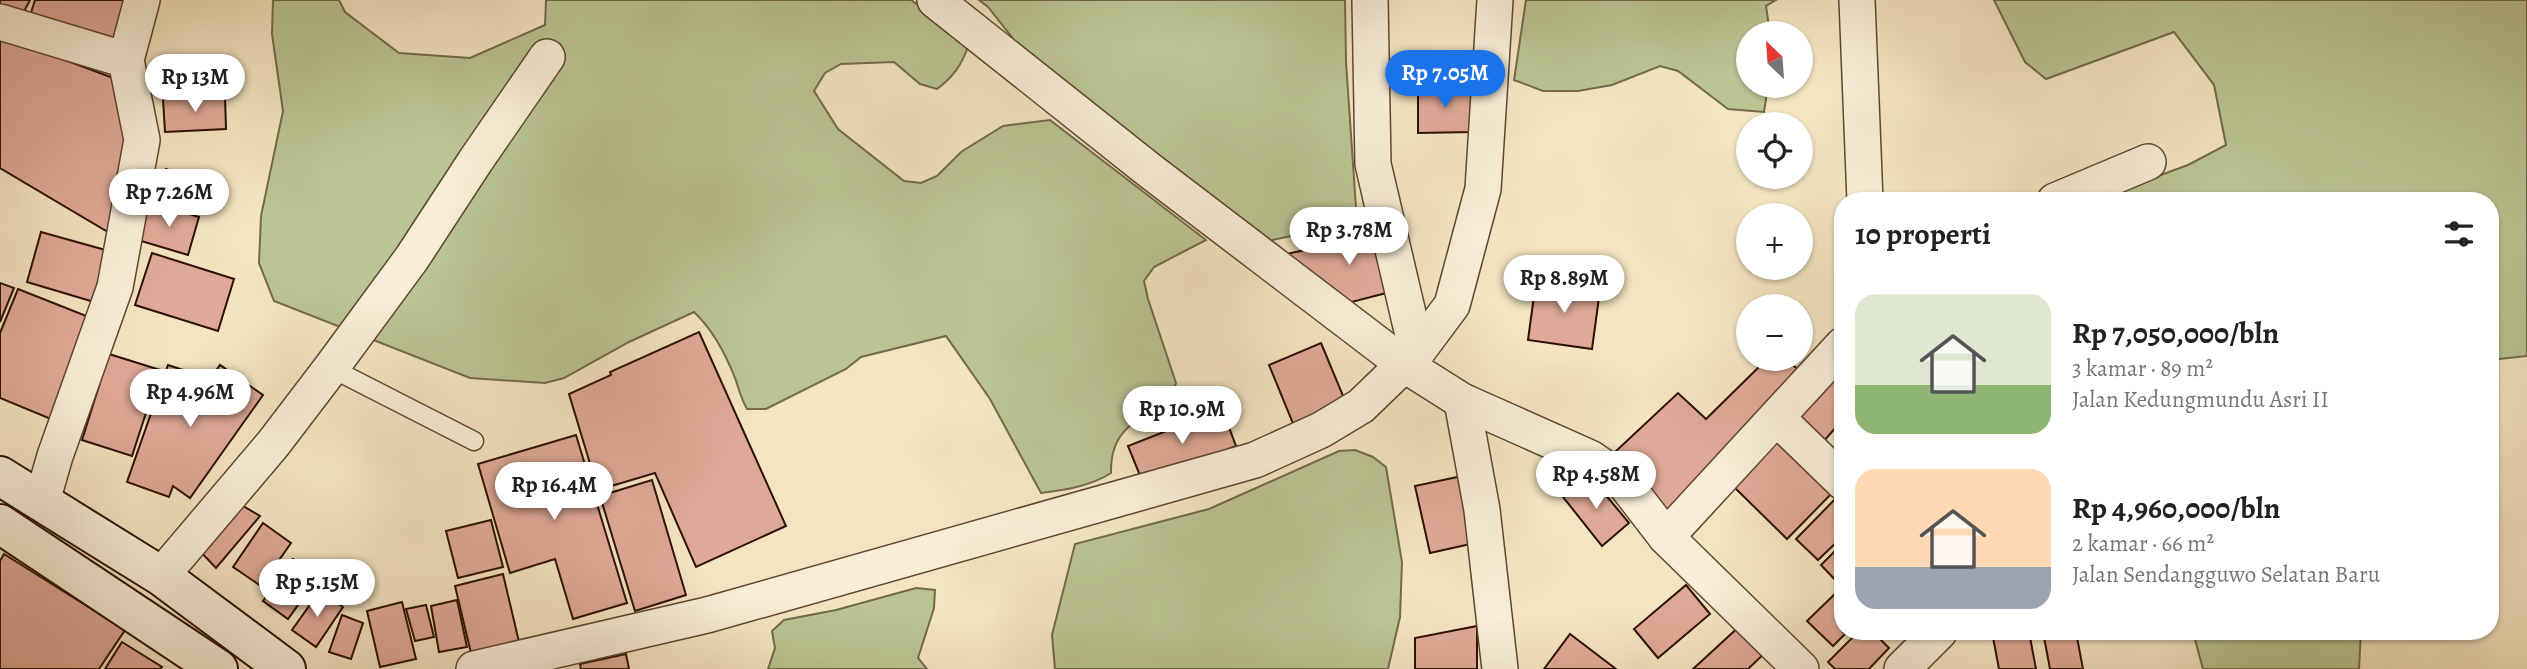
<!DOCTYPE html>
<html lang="id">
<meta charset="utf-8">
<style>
body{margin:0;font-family:Alegreya,serif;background:#f6f6f6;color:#222;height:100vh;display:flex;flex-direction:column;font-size:26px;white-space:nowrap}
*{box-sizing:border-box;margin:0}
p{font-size:23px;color:#767676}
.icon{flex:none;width:38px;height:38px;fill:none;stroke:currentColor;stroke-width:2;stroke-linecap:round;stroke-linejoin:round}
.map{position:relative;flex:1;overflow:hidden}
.side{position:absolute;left:1834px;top:192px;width:665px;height:448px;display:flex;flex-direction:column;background:#fff;border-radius:28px;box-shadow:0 2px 5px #0004}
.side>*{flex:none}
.needle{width:46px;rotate:335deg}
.fabs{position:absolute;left:1736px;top:21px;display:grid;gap:14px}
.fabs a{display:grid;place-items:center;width:77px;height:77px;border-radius:50%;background:#fff;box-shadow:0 2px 5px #0004;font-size:35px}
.price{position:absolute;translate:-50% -60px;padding:0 16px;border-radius:24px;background:#fff;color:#222;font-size:23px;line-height:46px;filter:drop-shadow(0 2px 4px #0008)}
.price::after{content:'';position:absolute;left:50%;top:42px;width:21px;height:16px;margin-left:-10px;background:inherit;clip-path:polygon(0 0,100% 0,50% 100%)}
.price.on{background:#1a73e8;color:#fff}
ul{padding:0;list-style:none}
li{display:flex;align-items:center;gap:21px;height:175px;padding:0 21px}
li span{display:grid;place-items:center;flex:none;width:196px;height:140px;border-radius:21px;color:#555}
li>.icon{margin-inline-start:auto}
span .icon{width:84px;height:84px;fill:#fffc;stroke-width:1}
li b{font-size:30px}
h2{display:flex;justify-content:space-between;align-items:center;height:84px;padding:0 21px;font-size:30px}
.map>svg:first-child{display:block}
.green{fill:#bbc493;stroke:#746a4a;stroke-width:2}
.building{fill:#dfa997;stroke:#2d1100;stroke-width:2}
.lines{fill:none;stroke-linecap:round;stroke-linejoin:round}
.service-casing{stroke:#5f4630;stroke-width:21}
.minor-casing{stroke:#5f4630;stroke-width:38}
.secondary-casing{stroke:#2d1100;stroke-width:42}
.service{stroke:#f8edd7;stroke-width:18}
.minor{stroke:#f8edd7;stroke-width:35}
.secondary{stroke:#f8edd7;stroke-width:38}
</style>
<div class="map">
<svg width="2527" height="669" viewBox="0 0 2527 669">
<rect width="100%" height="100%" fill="#f4e4c1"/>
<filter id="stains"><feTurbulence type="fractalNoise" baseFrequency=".00286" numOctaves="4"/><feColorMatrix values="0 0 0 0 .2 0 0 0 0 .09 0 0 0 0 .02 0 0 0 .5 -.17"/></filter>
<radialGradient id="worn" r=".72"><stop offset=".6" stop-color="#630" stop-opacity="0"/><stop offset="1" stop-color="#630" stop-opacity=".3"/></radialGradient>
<g class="green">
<path d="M275,0H339L345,12L399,53L470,58L545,25L546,0H911L944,24L968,47C961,66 953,77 937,89L920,84L894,62L841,64L825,73L814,91L838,129L904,181L921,183L937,176L961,152L1003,126L1050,120L1206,240L1154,267L1144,281L1148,299L1176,383L1171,401C1137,420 1110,429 1111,473C1091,486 1065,490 1041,493L990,399L946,336L861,357L846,369L766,409H747C741,399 739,389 735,378C726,355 712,329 694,312L629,342L564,378L545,383L470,378L274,301L259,263L261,216L283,111L272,34L273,1Z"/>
<polygon points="979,0 1345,0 1346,62 1357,222 1268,241 1220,215 1015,41 988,7"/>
<polygon points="1526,0 1776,0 1766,6 1770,33 1748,33 1748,86 1768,86 1764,112 1728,109 1678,71 1660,66 1612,85 1578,91 1543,91 1514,80"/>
<polygon points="1994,0 2527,0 2527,356 2490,360 2490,201 2104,201 2114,192 2188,165 2226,145 2214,85 2174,32 2046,79 2025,62"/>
<polygon points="1355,450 1373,457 1386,467 1402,562 1400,617 1388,669 1055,669 1052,635 1075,544 1209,509 1339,451"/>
<polygon points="916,588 935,590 934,608 918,658 927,669 768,669 775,648 772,631 784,620 836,610"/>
<polygon points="2193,632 2361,632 2359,669 2203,669"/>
</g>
<g class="building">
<polygon points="0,0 30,0 18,23 0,15"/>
<polygon points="35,0 134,0 118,46 30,16"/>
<polygon points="0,36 116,79 141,138 113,235 0,168"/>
<polygon points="1472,88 1472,132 1418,133 1418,89"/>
<polygon points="225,96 226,129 165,132 163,99"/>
<polygon points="166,169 207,184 197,212 155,197"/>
<polygon points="150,202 199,217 188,255 138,240"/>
<polygon points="41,232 109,251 94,302 27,282"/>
<polygon points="1382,233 1394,291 1348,303 1282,255"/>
<polygon points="152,253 234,279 218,331 135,305"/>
<polygon points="1536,281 1600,290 1592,349 1528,340"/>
<polygon points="0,283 14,288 0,322"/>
<polygon points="18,289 99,321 58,422 0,398 0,333"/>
<polygon points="699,332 786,526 696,567 655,473 598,490 569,394 611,375 610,372"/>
<polygon points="1321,343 1346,403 1294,426 1269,365"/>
<polygon points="109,354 160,370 132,456 82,440"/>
<polygon points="1843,357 1843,419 1818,448 1786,419"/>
<polygon points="1767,359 1786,359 1809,379 1674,519 1615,452 1678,393 1706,419"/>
<polygon points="168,365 210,379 220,365 263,395 190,498 173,486 169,497 127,482"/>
<polygon points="1222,409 1236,446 1143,483 1128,446"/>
<polygon points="1778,434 1835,490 1787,539 1730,483"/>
<polygon points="576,435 627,603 573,619 555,559 510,573 478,464"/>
<polygon points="1462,476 1475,543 1430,553 1415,486"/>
<polygon points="1590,476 1629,523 1602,546 1563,497"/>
<polygon points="652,480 686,595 635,611 600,496"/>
<polygon points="1841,493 1843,495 1843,536 1818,560 1796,539"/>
<polygon points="233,500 260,516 216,568 196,547"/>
<polygon points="491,520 503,567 458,578 446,531"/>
<polygon points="263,523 291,543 261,586 233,567"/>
<polygon points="1843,543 1843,586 1842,587 1821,565"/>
<polygon points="4,554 125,630 99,669 0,669 0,561"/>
<polygon points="293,559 318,577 288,619 263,601"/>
<polygon points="503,574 519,642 471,653 455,586"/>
<polygon points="1686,585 1710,614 1658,658 1634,629"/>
<polygon points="1839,590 1843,594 1843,632 1847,632 1833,646 1807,621"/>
<polygon points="319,592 343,607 316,647 292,630"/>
<polygon points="457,600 467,647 439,652 431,606"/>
<polygon points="402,602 416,659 380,667 367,611"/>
<polygon points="426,605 434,637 415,641 406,609"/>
<polygon points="342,615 363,623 351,659 329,652"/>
<polygon points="1742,624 1767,651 1748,669 1693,669"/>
<polygon points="1477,626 1477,669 1415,669 1415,638"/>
<polygon points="1858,632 1873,632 1889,648 1869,669 1835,669 1828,662"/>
<polygon points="1992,632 2029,632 2036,669 1999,669"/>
<polygon points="2043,632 2076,632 2083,669 2050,669"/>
<polygon points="1570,634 1616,669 1544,669"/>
<polygon points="122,642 162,667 160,669 105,669"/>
<polygon points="626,654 629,669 581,669 580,664"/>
</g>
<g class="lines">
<g class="service-casing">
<polyline id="service" points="331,368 474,441"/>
</g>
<g class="minor-casing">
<g id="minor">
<polyline points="935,0 1149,170 1405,365 1462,401 1590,458 1622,480 1666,537 1801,669"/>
<polyline points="1370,0 1373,164 1417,352"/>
<polyline points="1857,0 1865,201"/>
<polyline points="0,22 126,60"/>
<polyline points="2055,201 2148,162"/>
<polyline points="1462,401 1482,510 1500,669"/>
<polyline points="1777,418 1843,482"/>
<polyline points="42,501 55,456 115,287 142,140 126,60 142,0"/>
<polyline points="1666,537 1843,345"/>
<polyline points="161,576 273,444 331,368 412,258 476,160 547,57"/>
<polyline points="474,669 707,615 1255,460 1321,430 1361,406 1417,352 1452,305 1483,189 1495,0"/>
<polyline points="1902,669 1939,632"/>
</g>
</g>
<g class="secondary-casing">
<g id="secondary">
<polyline points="0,476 161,576 286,669"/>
<polyline points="0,524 218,669"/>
</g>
</g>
<use href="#service" class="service"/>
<use href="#minor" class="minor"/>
<use href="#secondary" class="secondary"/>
</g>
<rect width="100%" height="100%" filter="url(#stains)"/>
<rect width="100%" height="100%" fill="url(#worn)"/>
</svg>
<div class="fabs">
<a><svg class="needle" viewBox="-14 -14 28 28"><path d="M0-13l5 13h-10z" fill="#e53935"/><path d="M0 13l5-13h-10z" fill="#767676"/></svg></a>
<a><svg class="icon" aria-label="locate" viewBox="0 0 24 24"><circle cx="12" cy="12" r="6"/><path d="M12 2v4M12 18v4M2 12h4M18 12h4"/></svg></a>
<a>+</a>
<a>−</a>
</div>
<b class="price on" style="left:1445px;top:110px">Rp 7.05M</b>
<b class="price" style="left:195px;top:114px">Rp 13M</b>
<b class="price" style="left:169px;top:229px">Rp 7.26M</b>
<b class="price" style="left:1349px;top:267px">Rp 3.78M</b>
<b class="price" style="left:1564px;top:315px">Rp 8.89M</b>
<b class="price" style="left:190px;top:429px">Rp 4.96M</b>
<b class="price" style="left:1182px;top:446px">Rp 10.9M</b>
<b class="price" style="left:1596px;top:511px">Rp 4.58M</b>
<b class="price" style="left:554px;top:522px">Rp 16.4M</b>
<b class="price" style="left:317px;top:619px">Rp 5.15M</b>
<section class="side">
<h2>10 properti<svg class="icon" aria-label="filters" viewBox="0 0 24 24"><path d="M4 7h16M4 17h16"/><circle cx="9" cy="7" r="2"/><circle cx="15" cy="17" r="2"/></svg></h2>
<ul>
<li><span style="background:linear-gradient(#dfe7d0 65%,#8fb573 0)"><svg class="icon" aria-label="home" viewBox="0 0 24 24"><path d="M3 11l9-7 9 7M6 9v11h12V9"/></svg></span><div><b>Rp 7,050,000/bln</b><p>3 kamar · 89 m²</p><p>Jalan Kedungmundu Asri II</p></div></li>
<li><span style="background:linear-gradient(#ffd9b3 70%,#9aa5b1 0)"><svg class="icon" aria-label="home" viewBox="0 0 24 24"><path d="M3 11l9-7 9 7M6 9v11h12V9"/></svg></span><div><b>Rp 4,960,000/bln</b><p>2 kamar · 66 m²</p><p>Jalan Sendangguwo Selatan Baru</p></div></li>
</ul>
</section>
</div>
